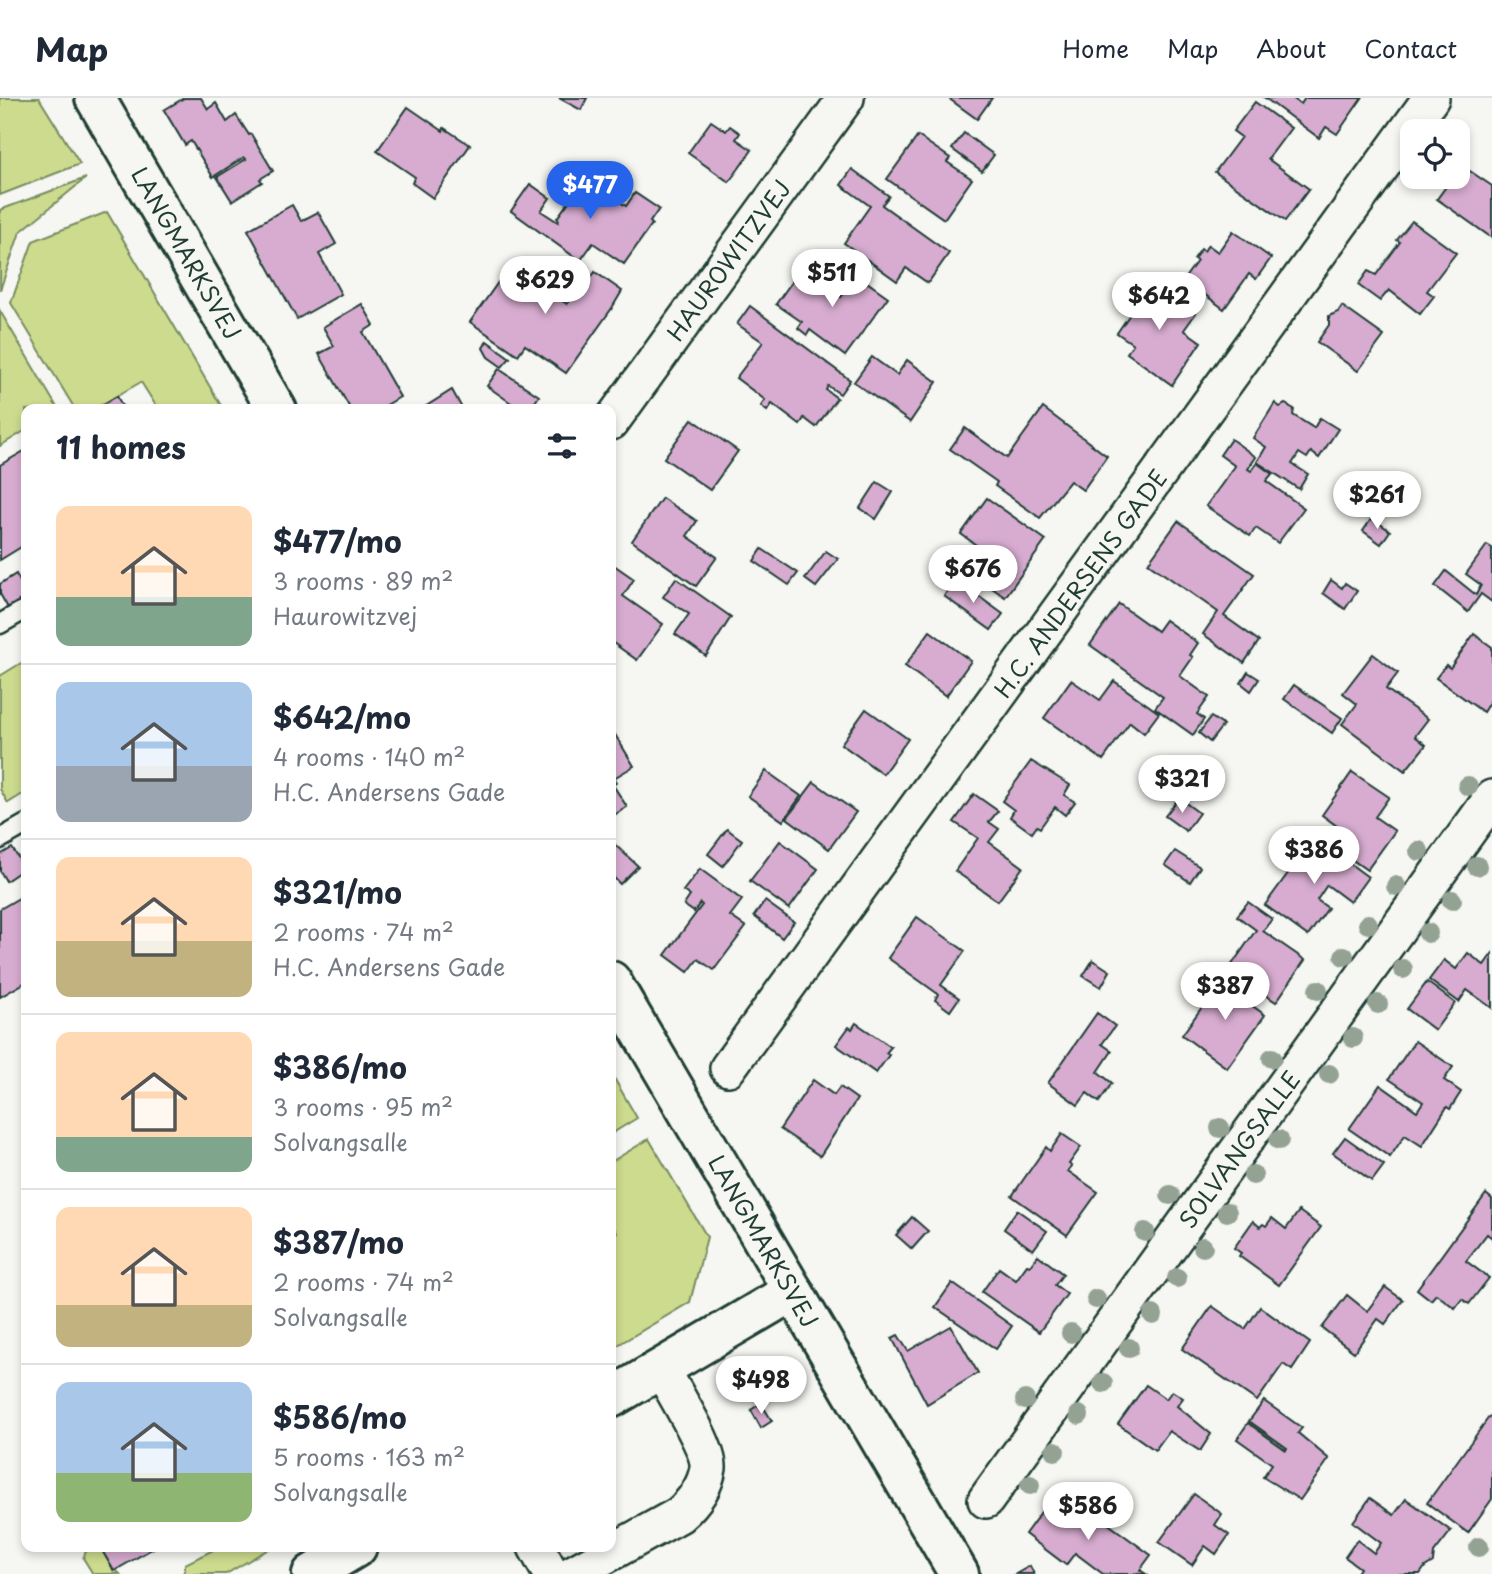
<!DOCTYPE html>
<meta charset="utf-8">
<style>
body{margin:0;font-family:"Playpen Sans",sans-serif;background:#f6f6f7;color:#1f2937;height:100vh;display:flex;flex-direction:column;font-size:26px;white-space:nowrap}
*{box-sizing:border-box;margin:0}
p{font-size:23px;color:#747a83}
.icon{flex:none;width:38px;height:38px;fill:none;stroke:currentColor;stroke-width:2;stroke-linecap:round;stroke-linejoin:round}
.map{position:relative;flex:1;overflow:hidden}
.drawer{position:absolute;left:21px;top:306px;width:595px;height:1148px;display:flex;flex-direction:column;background:#fff;border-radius:14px;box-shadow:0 4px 10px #0003}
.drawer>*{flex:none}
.fabs{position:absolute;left:1400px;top:21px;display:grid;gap:14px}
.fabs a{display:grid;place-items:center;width:70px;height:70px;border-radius:14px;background:#fff;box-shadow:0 4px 10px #0003;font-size:35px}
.price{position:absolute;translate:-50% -60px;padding:0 16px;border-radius:24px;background:#fff;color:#222;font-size:23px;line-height:46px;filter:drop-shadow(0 2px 4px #0008)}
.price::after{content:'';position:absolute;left:50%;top:42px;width:21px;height:16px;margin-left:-10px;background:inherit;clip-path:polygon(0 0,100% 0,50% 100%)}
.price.on{background:#2563eb;color:#fff}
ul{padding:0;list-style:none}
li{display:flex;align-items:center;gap:21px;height:175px;padding:0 35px}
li+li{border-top:2px solid #e0e1e3}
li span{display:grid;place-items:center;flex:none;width:196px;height:140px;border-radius:14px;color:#555}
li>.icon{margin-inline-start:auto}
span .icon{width:84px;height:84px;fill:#fffc;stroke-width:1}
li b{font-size:30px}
h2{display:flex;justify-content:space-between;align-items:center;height:84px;padding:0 35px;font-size:30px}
header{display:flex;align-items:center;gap:42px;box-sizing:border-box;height:98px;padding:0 35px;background:#fff;border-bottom:2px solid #e0e1e3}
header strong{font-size:33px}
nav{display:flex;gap:38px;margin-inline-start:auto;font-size:24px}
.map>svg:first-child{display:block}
.green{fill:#cddb8e;stroke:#768c61;stroke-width:2}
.building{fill:#d7acd0;stroke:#1f3d34;stroke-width:2}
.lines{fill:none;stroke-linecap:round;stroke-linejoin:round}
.lane-casing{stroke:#1f3d34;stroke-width:23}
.street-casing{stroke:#1f3d34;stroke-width:40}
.secondary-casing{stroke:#1f3d34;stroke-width:44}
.lane{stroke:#f6f6f2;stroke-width:18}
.street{stroke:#f6f6f2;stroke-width:35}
.secondary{stroke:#f6f6f2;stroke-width:38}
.tree{fill:#93a293}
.labels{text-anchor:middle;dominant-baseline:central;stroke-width:5;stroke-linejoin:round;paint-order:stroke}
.street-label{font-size:23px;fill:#1f3d34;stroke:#f6f6f2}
</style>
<header>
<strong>Map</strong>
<nav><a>Home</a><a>Map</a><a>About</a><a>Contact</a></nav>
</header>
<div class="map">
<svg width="1492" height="1476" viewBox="0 0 1492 1476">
<rect width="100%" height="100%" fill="#f6f6f2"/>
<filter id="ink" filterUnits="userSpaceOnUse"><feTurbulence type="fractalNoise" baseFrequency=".0143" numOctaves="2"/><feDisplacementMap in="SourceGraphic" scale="14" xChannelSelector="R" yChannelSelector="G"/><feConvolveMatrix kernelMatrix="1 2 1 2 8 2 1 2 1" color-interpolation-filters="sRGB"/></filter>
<g filter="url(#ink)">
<g class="green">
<polygon points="0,0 39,0 80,66 0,97"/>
<polygon points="86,80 20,134 0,192 0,112"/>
<polygon points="107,114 223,311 158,311 141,284 94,311 75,311 11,205 33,143"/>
<polygon points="0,213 58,311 26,312 26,332 0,348"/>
<polygon points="26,562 26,694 8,705 0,691 0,578"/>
<polygon points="611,975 637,1020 611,1036"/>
<polygon points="649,1041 707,1139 690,1204 611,1251 611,1139 617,1135 611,1125 611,1064"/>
<polygon points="88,1449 100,1449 114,1473 116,1472 120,1476 93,1476 83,1460"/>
<polygon points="219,1449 272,1449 226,1476 182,1476 185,1473 185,1466"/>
</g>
<g class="building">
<polygon points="184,0 201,0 208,11 216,5 227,24 236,17 249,37 251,36 273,73 260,81 262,84 232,103 217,79 246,61 244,59 213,79 191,43 185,47 164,12"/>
<polygon points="559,0 587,0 581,12"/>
<polygon points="948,0 992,0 977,21"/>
<polygon points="1265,0 1292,0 1301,6 1305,0 1362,0 1337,36 1326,29 1319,40"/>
<polygon points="1255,4 1291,30 1268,61 1309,91 1285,123 1215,74 1241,39 1233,33"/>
<polygon points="408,9 443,33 444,30 470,47 433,100 412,85 415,79 377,53"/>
<polygon points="711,23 726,33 730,28 740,35 736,41 752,52 729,84 688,55"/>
<polygon points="964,35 994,57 982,73 952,51"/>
<polygon points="918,38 950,60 947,64 972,81 944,121 887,81"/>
<polygon points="1461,67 1492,88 1492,140 1437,101 1453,79 1458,79 1458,72"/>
<polygon points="852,71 889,98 882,107 949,155 928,185 906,170 897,183 844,145 870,108 841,87"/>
<polygon points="586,80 626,108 635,95 659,111 650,124 652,126 624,166 593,145 580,163 511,113 530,86 550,100 541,113 558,124 559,122 557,120"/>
<polygon points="292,107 301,123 318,114 336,146 319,156 341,196 297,221 248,132"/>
<polygon points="1412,123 1456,155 1427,193 1434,198 1420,216 1389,192 1380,203 1358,187 1368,173 1376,177 1400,144 1397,142"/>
<polygon points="1233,133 1271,160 1256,181 1249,176 1224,211 1184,181 1197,163 1194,161 1201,151 1204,153 1208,147 1218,154"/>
<polygon points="511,166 567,206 580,187 584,190 595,174 622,193 612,210 566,275 525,247 518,257 470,224"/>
<polygon points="801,171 841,199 857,177 888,199 845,258 810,232 807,237 798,230 802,224 776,206"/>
<polygon points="1147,180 1171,197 1168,200 1178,207 1180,204 1196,215 1184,232 1201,244 1172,287 1127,255 1133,246 1117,235 1130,216 1125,212"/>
<polygon points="362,206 374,227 363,234 400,299 378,312 351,312 319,256 334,248 323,229"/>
<polygon points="750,208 850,282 840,296 828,288 826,292 837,300 816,329 804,320 800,327 772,306 767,313 761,308 765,302 736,280 763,244 737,226"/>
<polygon points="1342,208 1384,238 1358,273 1317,244 1329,227 1329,218 1338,214"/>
<polygon points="487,243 510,260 502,269 488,259 483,250"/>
<polygon points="872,259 897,277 907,262 937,284 910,324 854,284"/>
<polygon points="499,271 539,298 530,312 521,312 487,288"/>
<polygon points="452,292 463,312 420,312"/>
<polygon points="117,298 124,312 94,312"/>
<polygon points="1275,305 1280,309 1285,306 1294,311 1293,317 1314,330 1320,320 1338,331 1319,360 1311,354 1307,360 1299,355 1292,366 1308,376 1299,391 1257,364 1266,349 1253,340"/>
<polygon points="1043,310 1107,358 1083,392 1070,383 1040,420 995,388 997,384 950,351 965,330 1007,360"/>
<polygon points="692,321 738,353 710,392 664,360"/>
<polygon points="1231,341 1256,359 1248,371 1251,373 1257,365 1272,376 1266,383 1304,410 1278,445 1256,430 1250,438 1206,408 1235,368 1220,357"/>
<polygon points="26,352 26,446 0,462 0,367"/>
<polygon points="877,384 893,394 876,421 860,410"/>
<polygon points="662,400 697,423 687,438 717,459 696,488 632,443"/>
<polygon points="987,400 1046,442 1005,499 961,468 976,447 961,436"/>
<polygon points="1372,420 1390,433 1381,446 1363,433"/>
<polygon points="1178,423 1254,476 1224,518 1259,543 1244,565 1203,536 1218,514 1148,465"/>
<polygon points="1487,447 1492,450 1492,504 1481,496 1468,514 1435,488 1446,473 1476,497 1481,487 1466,476"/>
<polygon points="762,451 798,475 789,487 754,463"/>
<polygon points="826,453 838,461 816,489 805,481"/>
<polygon points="611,465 634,481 623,498 663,526 637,562 613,545 611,547"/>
<polygon points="16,476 26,494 26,499 8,510 0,496 0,486"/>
<polygon points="676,480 731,519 706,558 675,536 689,516 663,499"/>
<polygon points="956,482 1003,516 991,532 944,498"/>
<polygon points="1331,482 1342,490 1345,485 1357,493 1345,511 1323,495"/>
<polygon points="1119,506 1157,533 1165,522 1198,545 1190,557 1193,559 1180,578 1209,599 1197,616 1204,621 1193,637 1155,610 1163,599 1090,547"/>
<polygon points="930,533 971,563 946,598 905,568"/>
<polygon points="1474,536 1492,549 1492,600 1483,614 1436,580 1446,567 1450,570"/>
<polygon points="1373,556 1398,575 1386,591 1428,621 1415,638 1426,647 1405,673 1342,626 1357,606 1343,595"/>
<polygon points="1248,574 1259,581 1251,593 1241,585"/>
<polygon points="1071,582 1100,602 1114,583 1159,615 1144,635 1130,624 1103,662 1044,620"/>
<polygon points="1294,587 1342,620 1332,635 1284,601"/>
<polygon points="866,611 908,641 883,676 841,646"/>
<polygon points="1211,619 1223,627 1210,644 1199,635"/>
<polygon points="611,630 634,668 614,680 617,684 613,687 627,709 611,719"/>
<polygon points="1031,663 1070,687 1064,697 1075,704 1065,717 1055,709 1040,730 1037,728 1032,735 1010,719 1014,712 1002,703"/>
<polygon points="766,673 801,698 783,723 748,698"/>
<polygon points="1352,674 1389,699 1375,719 1395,733 1367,772 1334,749 1345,734 1322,717"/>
<polygon points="814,684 856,714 829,751 787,720"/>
<polygon points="974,696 998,713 989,724 999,731 989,744 1023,769 998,803 955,773 978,740 954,724"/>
<polygon points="1179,700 1199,715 1186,733 1165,718"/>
<polygon points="727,731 742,742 723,768 708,756"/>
<polygon points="1315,740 1368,779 1350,804 1327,787 1317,802 1328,810 1308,838 1265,807 1307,749 1309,750"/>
<polygon points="780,743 818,771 789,811 750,783"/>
<polygon points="612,744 638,768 620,786 611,777"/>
<polygon points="12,750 25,770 6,783 0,773 0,757"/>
<polygon points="1175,753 1200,769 1190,784 1165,767"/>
<polygon points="700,771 742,802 730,818 746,829 714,872 698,861 688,874 665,857 702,807 700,805 694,814 684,807 690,798 683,793"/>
<polygon points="26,796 26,884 0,899 0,811"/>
<polygon points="765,803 794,824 782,840 754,818"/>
<polygon points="1248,804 1272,821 1263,833 1305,862 1276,904 1246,884 1249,880 1231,868 1256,832 1237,818"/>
<polygon points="917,819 965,853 941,887 959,900 950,913 935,902 938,896 888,860"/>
<polygon points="1468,855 1484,867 1492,856 1492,910 1467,892 1459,904 1429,882 1444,862 1456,871"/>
<polygon points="1093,862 1110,873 1101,889 1083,878"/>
<polygon points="1230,878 1257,897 1250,906 1265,917 1227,970 1182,937 1220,884 1224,886"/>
<polygon points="1427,884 1455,905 1435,932 1407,911"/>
<polygon points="1097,915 1115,928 1102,946 1112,953 1098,974 1112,985 1099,1004 1087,995 1078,1007 1048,985"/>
<polygon points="856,925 891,949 886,955 889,957 876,975 836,947 849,929 852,931"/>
<polygon points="1415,943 1453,969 1444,982 1461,994 1450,1011 1447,1009 1422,1048 1405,1037 1390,1059 1349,1031 1380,987 1417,1013 1423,1004 1389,981"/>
<polygon points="813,982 834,997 840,989 857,1001 820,1058 780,1031"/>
<polygon points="1062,1036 1081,1049 1069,1066 1072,1068 1068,1073 1098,1094 1067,1137 1012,1098 1046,1049 1050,1053"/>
<polygon points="1345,1039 1384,1067 1372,1083 1333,1055"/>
<polygon points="1486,1096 1492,1101 1492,1140 1487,1136 1466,1163 1489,1180 1469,1206 1462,1201 1455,1210 1436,1196 1431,1202 1417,1191"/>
<polygon points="1017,1112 1047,1133 1033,1152 1004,1131"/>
<polygon points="1299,1113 1321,1129 1279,1187 1239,1158 1241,1155 1234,1150 1253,1123 1260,1129 1263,1126 1266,1128 1272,1120 1286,1131"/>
<polygon points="912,1119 928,1133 912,1151 896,1137"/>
<polygon points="1038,1157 1063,1176 1055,1187 1067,1196 1039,1234 982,1194 999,1170 1016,1182 1027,1167 1030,1168"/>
<polygon points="952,1185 1012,1228 996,1251 935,1209"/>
<polygon points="1385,1189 1403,1202 1385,1226 1378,1221 1354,1254 1322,1230 1347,1197 1367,1213"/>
<polygon points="1212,1208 1245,1231 1260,1209 1310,1245 1292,1272 1283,1266 1257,1303 1182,1251"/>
<polygon points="951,1228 978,1275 927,1306 892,1240 898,1237 908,1253"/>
<polygon points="1146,1287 1166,1301 1172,1293 1183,1300 1177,1308 1211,1336 1200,1353 1169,1333 1155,1352 1118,1326"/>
<polygon points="1264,1303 1302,1330 1298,1335 1329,1361 1300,1402 1263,1379 1272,1366 1237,1341 1248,1325 1286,1352 1287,1350 1249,1323"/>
<polygon points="761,1305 772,1323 761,1330 751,1312"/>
<polygon points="1489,1319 1492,1321 1492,1401 1468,1435 1427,1405"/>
<polygon points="1194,1396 1222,1416 1215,1427 1229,1437 1216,1456 1205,1448 1192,1467 1159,1444"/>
<polygon points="1370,1400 1394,1417 1406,1401 1451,1433 1434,1455 1433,1464 1425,1469 1420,1476 1356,1476 1360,1470 1345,1459 1357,1442 1374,1455 1381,1445 1353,1424"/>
<polygon points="1047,1406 1073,1425 1085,1409 1151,1457 1140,1472 1146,1476 1103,1476 1075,1455 1066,1467 1025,1436"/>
<polygon points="100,1449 155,1449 114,1473"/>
<polygon points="1030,1468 1034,1476 1016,1476"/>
</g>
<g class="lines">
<g class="lane-casing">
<g id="lane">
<polyline points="0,526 26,511"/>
<polyline points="0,741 26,726"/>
</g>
</g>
<g class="street-casing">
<g id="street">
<polyline points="611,324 846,0"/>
<polyline points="728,970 1431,0"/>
<polyline points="986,1402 1492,700"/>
<polyline points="536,1449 551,1476"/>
<path d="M572,1476L679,1417C693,1405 705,1390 708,1370C710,1351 672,1291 661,1270"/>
</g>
</g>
<g class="secondary-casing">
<g id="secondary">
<polyline points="95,0 277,312"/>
<polyline points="611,883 959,1476"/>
<polyline points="611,1300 793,1193"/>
<polyline points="312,1476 357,1449"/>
</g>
</g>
<use href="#lane" class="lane"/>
<use href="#street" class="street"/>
<use href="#secondary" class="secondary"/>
</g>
<g class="tree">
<circle cx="1468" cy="688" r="10"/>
<circle cx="1419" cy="753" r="10"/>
<circle cx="1477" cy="768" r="10"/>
<circle cx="1396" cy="788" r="10"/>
<circle cx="1452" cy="802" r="10"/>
<circle cx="1368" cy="826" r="10"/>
<circle cx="1428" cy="835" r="10"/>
<circle cx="1344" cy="858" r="10"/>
<circle cx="1403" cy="871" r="10"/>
<circle cx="1318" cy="892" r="10"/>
<circle cx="1378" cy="906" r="10"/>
<circle cx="1353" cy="940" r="10"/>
<circle cx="1272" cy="960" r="10"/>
<circle cx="1329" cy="976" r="10"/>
<circle cx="1220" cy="1030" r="10"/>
<circle cx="1279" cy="1042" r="10"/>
<circle cx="1253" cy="1077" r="10"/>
<circle cx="1170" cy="1097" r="10"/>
<circle cx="1227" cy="1114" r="10"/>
<circle cx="1145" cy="1134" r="10"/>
<circle cx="1203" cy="1149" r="10"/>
<circle cx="1177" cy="1180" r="10"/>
<circle cx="1096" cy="1201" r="10"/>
<circle cx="1153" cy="1217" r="10"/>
<circle cx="1071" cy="1235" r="10"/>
<circle cx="1129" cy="1250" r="10"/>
<circle cx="1103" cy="1285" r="10"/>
<circle cx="1025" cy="1302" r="10"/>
<circle cx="1079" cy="1317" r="10"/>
<circle cx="1055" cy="1353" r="10"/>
<circle cx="1030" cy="1387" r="10"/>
<circle cx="1479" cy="1449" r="10"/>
</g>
</g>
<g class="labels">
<g class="street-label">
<text transform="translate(187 155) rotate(60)">LANGMARKSVEJ</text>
<text transform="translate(728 162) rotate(-54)">HAUROWITZVEJ</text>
<text transform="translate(1080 485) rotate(-54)">H.C. ANDERSENS GADE</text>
<text transform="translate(1239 1051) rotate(-54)">SOLVANGSALLE</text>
<text transform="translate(764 1143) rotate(60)">LANGMARKSVEJ</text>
</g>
</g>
</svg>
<div class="fabs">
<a><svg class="icon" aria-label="locate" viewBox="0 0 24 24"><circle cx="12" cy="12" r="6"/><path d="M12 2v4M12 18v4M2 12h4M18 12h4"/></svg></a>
</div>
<b class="price on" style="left:590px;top:123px">$477</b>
<b class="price" style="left:832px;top:211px">$511</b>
<b class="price" style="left:545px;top:218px">$629</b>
<b class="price" style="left:1159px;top:234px">$642</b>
<b class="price" style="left:1377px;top:433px">$261</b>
<b class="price" style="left:973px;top:507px">$676</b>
<b class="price" style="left:1182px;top:717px">$321</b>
<b class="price" style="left:1314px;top:788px">$386</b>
<b class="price" style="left:1225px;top:924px">$387</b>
<b class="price" style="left:761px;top:1318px">$498</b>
<b class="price" style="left:1088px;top:1444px">$586</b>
<section class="drawer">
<h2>11 homes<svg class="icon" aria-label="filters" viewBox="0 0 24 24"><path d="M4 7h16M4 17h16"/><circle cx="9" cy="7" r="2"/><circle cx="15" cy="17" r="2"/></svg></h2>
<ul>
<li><span style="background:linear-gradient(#ffd9b3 65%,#7fa58c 0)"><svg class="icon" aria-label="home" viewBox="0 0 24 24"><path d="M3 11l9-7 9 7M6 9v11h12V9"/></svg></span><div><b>$477/mo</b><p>3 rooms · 89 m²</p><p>Haurowitzvej</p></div></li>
<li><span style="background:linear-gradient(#a9c7e8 60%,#9aa5b1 0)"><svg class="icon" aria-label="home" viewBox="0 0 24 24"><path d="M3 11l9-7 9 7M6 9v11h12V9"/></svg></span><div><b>$642/mo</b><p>4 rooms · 140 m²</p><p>H.C. Andersens Gade</p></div></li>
<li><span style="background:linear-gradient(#ffd9b3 60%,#c2b280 0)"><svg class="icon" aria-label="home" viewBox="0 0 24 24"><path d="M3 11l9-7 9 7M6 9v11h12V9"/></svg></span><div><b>$321/mo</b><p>2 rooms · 74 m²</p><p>H.C. Andersens Gade</p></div></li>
<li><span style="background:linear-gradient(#ffd9b3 75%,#7fa58c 0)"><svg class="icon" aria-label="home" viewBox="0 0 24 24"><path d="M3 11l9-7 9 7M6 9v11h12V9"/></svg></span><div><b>$386/mo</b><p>3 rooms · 95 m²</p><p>Solvangsalle</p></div></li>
<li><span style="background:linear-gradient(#ffd9b3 70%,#c2b280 0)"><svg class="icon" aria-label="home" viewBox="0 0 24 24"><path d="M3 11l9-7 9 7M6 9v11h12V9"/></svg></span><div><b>$387/mo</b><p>2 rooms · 74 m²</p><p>Solvangsalle</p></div></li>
<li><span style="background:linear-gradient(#a9c7e8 65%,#8fb573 0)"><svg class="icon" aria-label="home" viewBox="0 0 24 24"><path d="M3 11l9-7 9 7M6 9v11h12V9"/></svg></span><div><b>$586/mo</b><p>5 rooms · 163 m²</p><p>Solvangsalle</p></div></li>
</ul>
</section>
</div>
